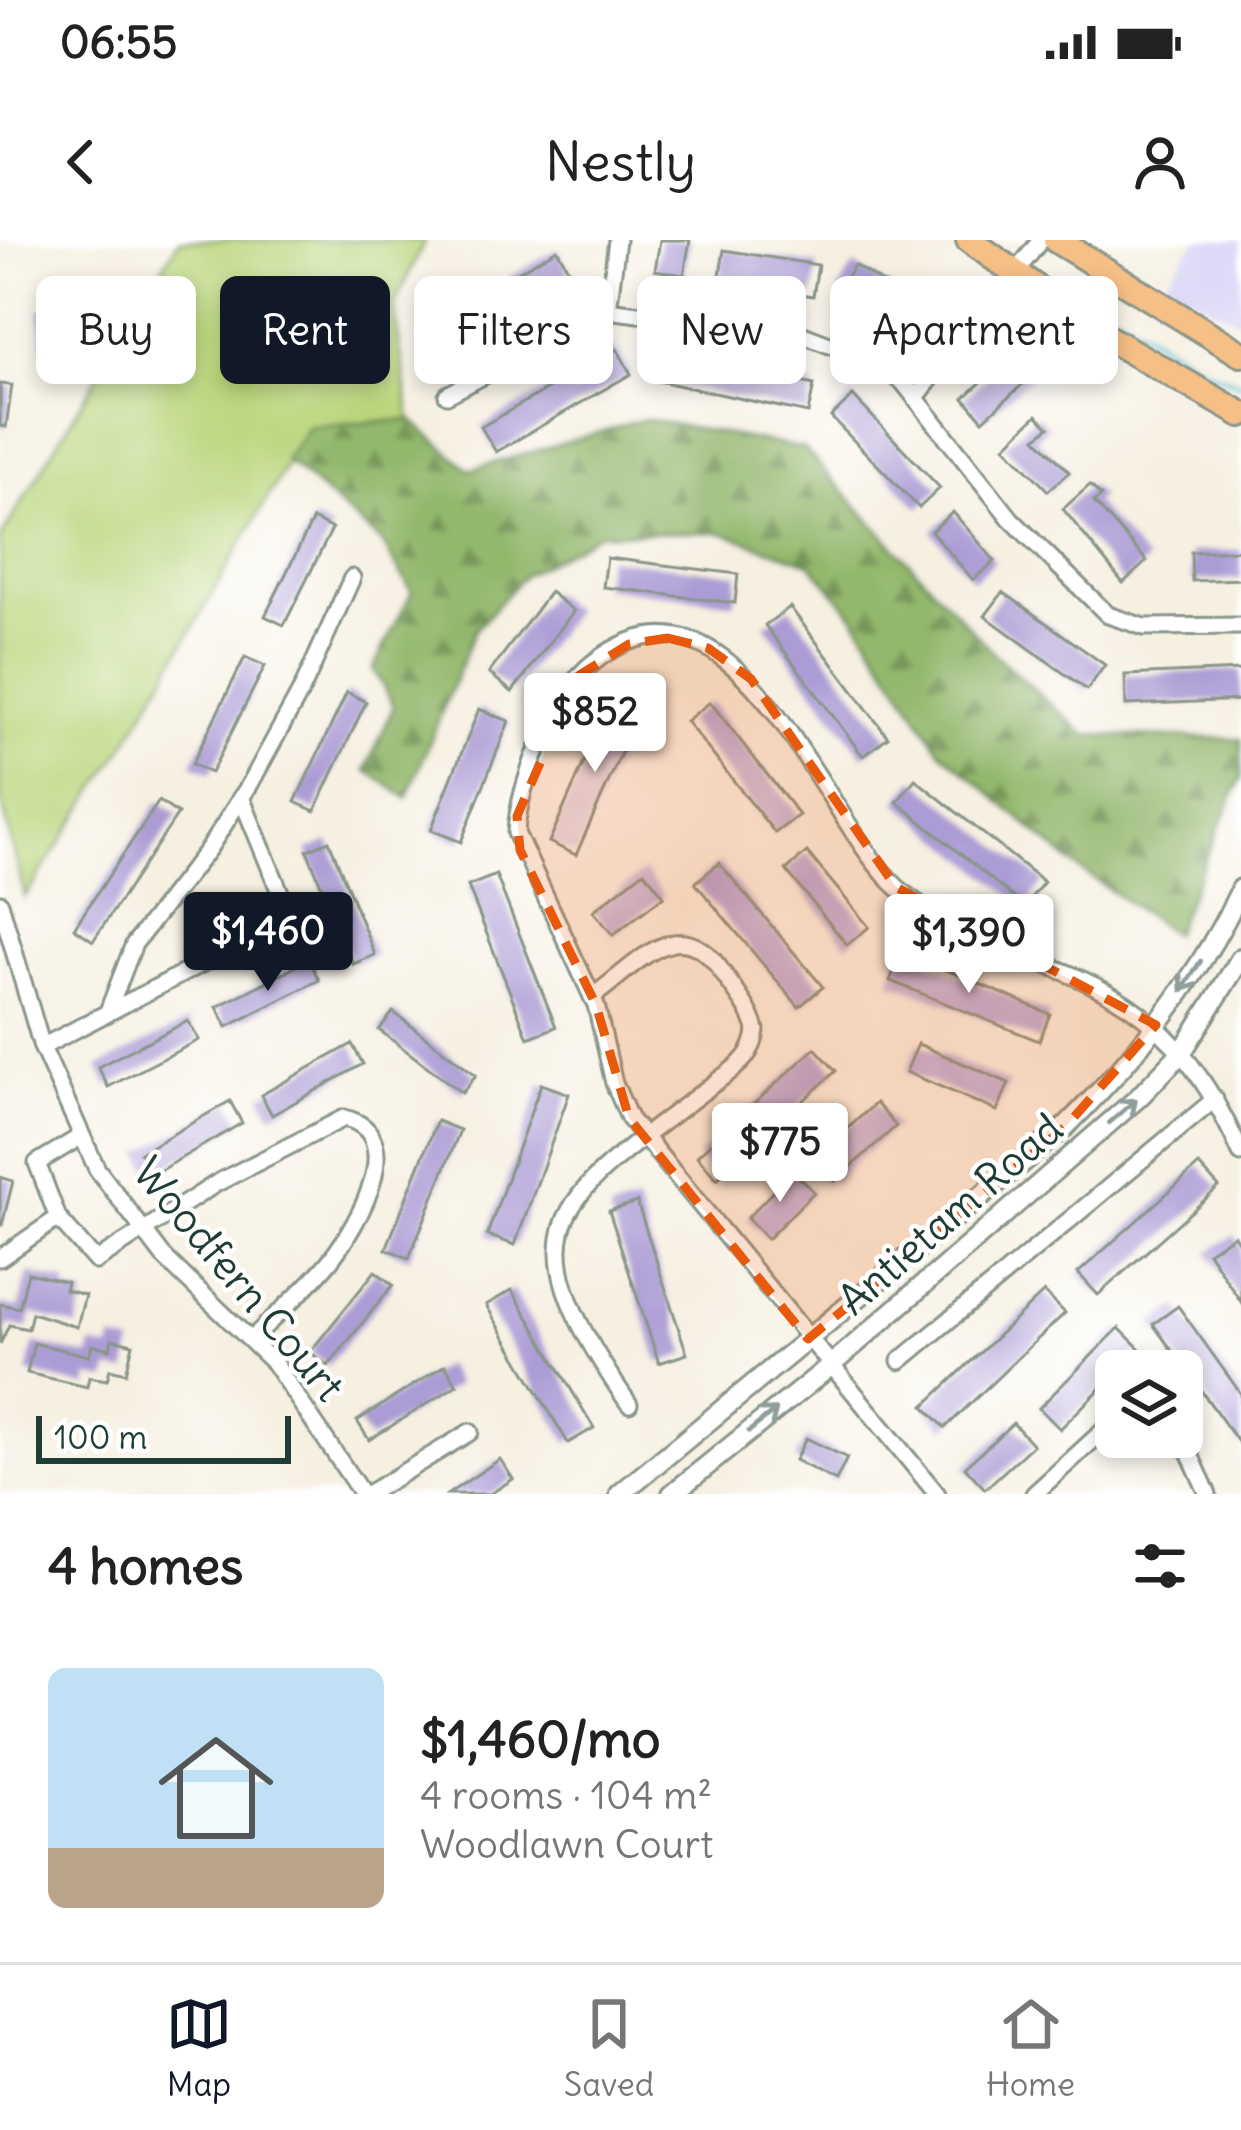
<!DOCTYPE html>
<meta charset="utf-8">
<style>
body{margin:0;font-family:Delius,sans-serif;background:#f2f2f2;color:#222;height:100vh;display:flex;flex-direction:column;font-size:45px;white-space:nowrap}
*{box-sizing:border-box;margin:0}
p{font-size:39px;color:#767676}
.icon{flex:none;width:66px;height:66px;fill:none;stroke:currentColor;stroke-width:2;stroke-linecap:round;stroke-linejoin:round}
.map{position:relative;height:1254px;overflow:hidden}
.side{display:flex;flex-direction:column;background:#fff;flex:1}
.side>*{flex:none}
.guide{position:absolute;left:36px;top:36px;width:1170px;height:108px;display:flex;gap:24px}
.buttons{position:absolute;left:1095px;top:1110px;display:grid;gap:24px}
.buttons a{display:grid;place-items:center;width:108px;height:108px;border-radius:18px;background:#fff;box-shadow:0 6px 18px #0003;font-size:60px}
.scale{position:absolute;left:36px;bottom:30px;width:255px;box-sizing:border-box;padding-left:12px;border:6px solid #1f3d34;border-top:0;font-size:33px;line-height:42px;white-space:nowrap;color:#1f3d34;-webkit-text-stroke:9px #fff;paint-order:stroke}
.price{position:absolute;translate:-50% -102px;padding:0 27px;border-radius:12px;background:#fff;color:#222;font-size:39px;line-height:78px;filter:drop-shadow(0 3px 6px #0008)}
.price::after{content:'';position:absolute;left:50%;top:72px;width:36px;height:27px;margin-left:-18px;background:inherit;clip-path:polygon(0 0,100% 0,50% 100%)}
.price.current{background:#111827;color:#fff}
ul{padding:0;list-style:none}
li{display:flex;align-items:center;gap:36px;height:300px;padding:0 48px}
li+li{border-top:3px solid #e0e0e0}
li span{display:grid;place-items:center;flex:none;width:336px;height:240px;border-radius:18px;color:#555}
li>.icon{margin-inline-start:auto}
span .icon{width:144px;height:144px;fill:#fffc;stroke-width:1}
li b{font-size:51px}
h2{display:flex;justify-content:space-between;align-items:center;height:144px;padding:0 48px;font-size:51px}
.tag{padding:0 42px;border-radius:18px;background:#fff;box-shadow:0 6px 18px #0003;font-size:42px;line-height:108px}
.tag.current{background:#111827;color:#fff}
.status{display:flex;justify-content:space-between;align-items:center;height:84px;padding:0 60px;background:#fff;direction:ltr}
.status svg{height:33px;fill:currentColor}
header{display:flex;justify-content:space-between;align-items:center;height:156px;padding:0 48px;background:#fff;font-size:54px;font-weight:600}
.tab-bar{display:flex;justify-content:space-around;align-items:center;height:168px;border-top:3px solid #e0e0e0;background:#fff;font-size:33px;color:#767676}
.tab-bar a{display:grid;justify-items:center;gap:6px}
.tab-bar .current{color:#111827}
.map>svg:first-child{display:block}
.built{fill:#dad6f7}
.green{fill:#bad67c;stroke:#6c8a58;stroke-width:3}
.forest{fill:url(#forest-firs);stroke:#597a50;stroke-width:3}
.lines{fill:none;stroke-linecap:round;stroke-linejoin:round}
.stream{stroke:#5ac3d6;stroke-width:4.5}
.building{fill:#ac9cd5}
.minor-casing{stroke:#8a968a;stroke-width:21}
.tertiary-casing{stroke:#8a968a;stroke-width:24}
.primary-casing{stroke:#8a968a;stroke-width:30}
.minor{stroke:#fff;stroke-width:15}
.tertiary{stroke:#fff;stroke-width:18}
.primary{stroke:#f5bf86;stroke-width:24}
.oneway{stroke:#8f9e9a}
.marked{fill:#e8590c;fill-opacity:0.2;stroke:#e8590c;stroke-width:9;stroke-dasharray:24 15;stroke-linejoin:round}
.labels{text-anchor:middle;dominant-baseline:central;stroke-width:9;stroke-linejoin:round;paint-order:stroke}
.street-label{font-size:42px;fill:#1f3d34;stroke:#fff}
</style>
<div class="status"><b>06:55</b><svg viewBox="0 0 49 12"><path d="M0 12V9h3v3zM5 12V6h3v6zM10 12V3h3v9zM15 12V0h3v12zM26 1h20v11H26zM47 4h2v5h-2z"/></svg></div>
<header><svg class="icon" aria-label="back" viewBox="0 0 24 24"><path d="M15 5l-7 7 7 7"/></svg>Nestly<svg class="icon" aria-label="person" viewBox="0 0 24 24"><circle cx="12" cy="8" r="4"/><path d="M4 21q1-7 8-7t8 7"/></svg></header>
<div class="map">
<svg width="1241" height="1254" viewBox="0 0 1241 1254">
<defs>
<pattern id="forest-firs" width="22" height="20" patternUnits="userSpaceOnUse" patternTransform="scale(3)"><rect width="22" height="20" fill="#93b76c"/><path d="M5 1l3.5 6h-7zM16 11l3.5 6h-7z" fill="#77965a"/></pattern>
</defs>
<rect width="100%" height="100%" fill="#fff"/>
<filter id="ink" filterUnits="userSpaceOnUse"><feTurbulence type="fractalNoise" baseFrequency=".00833" numOctaves="2"/><feDisplacementMap in="SourceGraphic" scale="24" xChannelSelector="R" yChannelSelector="G"/><feConvolveMatrix kernelMatrix="1 2 1 2 8 2 1 2 1" color-interpolation-filters="sRGB"/></filter>
<filter id="wash" filterUnits="userSpaceOnUse"><feTurbulence type="fractalNoise" baseFrequency=".004" numOctaves="4" result="noise"/><feDisplacementMap in="SourceGraphic" scale="48" xChannelSelector="R" yChannelSelector="G"/><feGaussianBlur stdDeviation="2.7" result="paint"/><feColorMatrix in="noise" values="0 0 0 0 0 0 0 0 0 0 0 0 0 0 0 0 0 1.4 0 .05"/><feComposite in="paint" operator="in"/></filter>
<g filter="url(#wash)">
<rect width="100%" height="100%" fill="#f6f0e1"/>
<polygon class="built" points="1197,0 1241,0 1241,82 1164,42"/>
<polygon class="green" points="179,0 425,0 394,66 411,180 309,186 127,502 25,657 0,554 0,299"/>
<polygon class="forest" points="645,179 804,209 996,416 1086,495 1241,499 1241,538 1173,694 1074,625 939,509 855,377 810,323 719,292 600,293 524,335 475,390 407,558 366,530 394,466 373,429 412,352 381,301 285,220 309,186 411,180 470,230"/>
<g class="lines">
<polyline class="stream" points="1070,46 1200,127 1241,144"/>
</g>
<g id="blocks">
<g class="building">
<polygon points="660,0 690,0 684,35 655,30"/>
<polygon points="557,9 572,36 435,115 420,89"/>
<polygon points="724,10 818,25 813,56 719,41"/>
<polygon points="854,25 934,75 918,101 838,51"/>
<polygon points="70,67 76,116 44,120 39,70"/>
<polygon points="617,109 631,134 496,212 481,187"/>
<polygon points="660,111 814,145 808,173 654,140"/>
<polygon points="1014,112 1034,134 983,180 964,158"/>
<polygon points="0,144 12,145 6,187 0,186"/>
<polygon points="853,156 940,248 919,268 831,177"/>
<polygon points="1037,175 1049,187 1036,198 1069,232 1048,251 1005,206"/>
<polygon points="1090,245 1101,256 1094,262 1147,321 1123,343 1063,269"/>
<polygon points="953,272 995,321 973,340 931,291"/>
<polygon points="313,279 332,289 284,385 265,376"/>
<polygon points="1241,310 1241,339 1192,341 1191,312"/>
<polygon points="607,318 738,334 735,363 603,347"/>
<polygon points="550,352 574,371 512,452 489,433"/>
<polygon points="1003,352 1105,425 1087,450 985,376"/>
<polygon points="790,367 888,497 863,516 765,385"/>
<polygon points="245,417 265,426 211,533 192,524"/>
<polygon points="1241,430 1241,460 1126,465 1125,435"/>
<polygon points="347,452 366,462 315,571 295,562"/>
<polygon points="613,456 641,468 576,615 549,602"/>
<polygon points="710,462 799,575 775,593 686,481"/>
<polygon points="479,469 509,481 461,602 431,590"/>
<polygon points="915,539 1044,642 1024,666 897,562"/>
<polygon points="159,561 178,574 93,701 74,688"/>
<polygon points="329,601 375,715 353,724 307,610"/>
<polygon points="807,612 869,687 847,705 786,630"/>
<polygon points="719,623 823,747 799,767 695,643"/>
<polygon points="644,631 664,656 613,695 593,671"/>
<polygon points="496,635 556,787 528,798 468,646"/>
<polygon points="902,711 1050,774 1039,801 890,741"/>
<polygon points="309,720 319,740 227,787 217,767"/>
<polygon points="393,772 476,835 462,853 379,790"/>
<polygon points="188,781 199,800 108,847 98,827"/>
<polygon points="352,804 363,824 272,875 261,855"/>
<polygon points="918,804 1009,843 997,871 906,832"/>
<polygon points="815,808 836,831 717,939 697,916"/>
<polygon points="541,844 569,854 515,1005 487,995"/>
<polygon points="230,861 242,883 152,935 140,913"/>
<polygon points="876,863 896,886 835,941 815,918"/>
<polygon points="437,881 460,890 409,1018 386,1009"/>
<polygon points="1199,925 1219,947 1098,1055 1078,1033"/>
<polygon points="793,931 814,952 767,999 747,978"/>
<polygon points="0,937 13,941 2,985 0,985"/>
<polygon points="637,962 687,1114 659,1123 609,971"/>
<polygon points="1234,995 1241,1006 1241,1062 1208,1012"/>
<polygon points="375,1031 393,1045 328,1126 310,1112"/>
<polygon points="28,1033 67,1042 65,1050 85,1055 77,1087 32,1073 28,1089 9,1085 0,1104 0,1064 19,1068"/>
<polygon points="512,1050 594,1188 568,1203 486,1065"/>
<polygon points="1044,1052 1065,1073 945,1188 924,1166"/>
<polygon points="1178,1066 1241,1154 1241,1206 1153,1084"/>
<polygon points="1119,1088 1140,1109 1060,1189 1039,1168"/>
<polygon points="112,1099 133,1104 126,1133 110,1129 107,1140 89,1137 87,1147 27,1133 34,1103 89,1116 92,1105 110,1109"/>
<polygon points="445,1125 457,1145 369,1200 357,1181"/>
<polygon points="1013,1183 1033,1205 985,1249 965,1227"/>
<polygon points="806,1198 847,1218 836,1241 795,1220"/>
<polygon points="500,1219 513,1239 490,1254 448,1254"/>
</g>
</g>
</g>
<g filter="url(#ink)">
<use href="#blocks" fill-opacity="0" stroke="#8a968a" stroke-width="3"/>
<g class="lines">
<g class="minor-casing">
<g id="minor">
<polyline points="608,70 617,0"/>
<polyline points="447,155 608,70 806,96 871,121 903,142 1011,279 1108,375 1144,387 1241,386"/>
<polyline points="917,156 1041,0"/>
<polyline points="0,663 42,807 97,929 163,1016 274,1123 362,1254"/>
<path d="M592,757C639,724 679,667 723,733C735,751 751,769 756,790C754,818 732,830 712,845C558,963 502,980 629,1164"/>
<polyline points="107,774 134,704 209,608 250,544 302,449 352,338"/>
<polyline points="42,807 278,684 284,662 241,557"/>
<path d="M80,897L37,923L58,978L96,1021L217,943L344,878C410,893 358,984 332,1018C310,1047 278,1072 252,1099"/>
<polyline points="0,1018 58,978"/>
<polyline points="900,1121 1215,859"/>
<polyline points="1182,1197 1208,1254"/>
<polyline points="368,1254 470,1192"/>
<path d="M937,1254L629,878L614,843L596,765L516,593C518,545 555,451 594,422C739,311 819,578 898,648C947,691 1011,709 1069,734C1158,771 1203,827 1241,913"/>
<polyline points="1034,1254 1116,1179"/>
</g>
</g>
<g class="tertiary-casing">
<g id="tertiary">
<path d="M620,1254L1066,886C1136,817 1199,738 1241,649"/>
<polyline points="672,1254 829,1127 1139,857 1182,812 1241,718"/>
</g>
</g>
<g class="primary-casing">
<g id="primary">
<polyline points="969,0 1104,96 1241,174"/>
<polyline points="1056,0 1241,114"/>
</g>
</g>
<use href="#minor" class="minor"/>
<use href="#tertiary" class="tertiary"/>
<use href="#primary" class="primary"/>
</g>
<defs><path id="oneway-shaft" d="M-6 0H5M1.5-3L5.5 0L1.5 3" fill="none" stroke-width="1.6" stroke-linecap="round" stroke-linejoin="round" transform="scale(3)"/></defs>
<g class="oneway">
<use href="#oneway-shaft" transform="translate(1191 736) rotate(123)"/>
<use href="#oneway-shaft" transform="translate(1123 871) rotate(-41)"/>
<use href="#oneway-shaft" transform="translate(763 1180) rotate(-39)"/>
</g>
</g>
<path class="marked" d="M668,398L708,408L751,439L896,647L1156,785L1066,886L808,1099L629,878L596,765L520,610L517,576L578,436L629,404Z"/>
<g class="labels">
<g class="street-label">
<text transform="translate(950 974) rotate(-41)">Antietam Road</text>
<text transform="translate(239 1039) rotate(50)">Woodfern Court</text>
</g>
</g>
</svg>
<div class="buttons">
<a><svg class="icon" aria-label="layers" viewBox="0 0 24 24"><path d="M12 4l9 5-9 5-9-5zM3 14l9 5 9-5"/></svg></a>
</div>
<div class="scale">100 m</div>
<b class="price" style="left:595px;top:535px">$852</b>
<b class="price current" style="left:268px;top:754px">$1,460</b>
<b class="price" style="left:969px;top:756px">$1,390</b>
<b class="price" style="left:780px;top:965px">$775</b>
<div class="guide">
<a class="tag">Buy</a>
<a class="tag current">Rent</a>
<a class="tag">Filters</a>
<a class="tag">New</a>
<a class="tag">Apartment</a>
</div>
</div>
<section class="side">
<h2>4 homes<svg class="icon" aria-label="filters" viewBox="0 0 24 24"><path d="M4 7h16M4 17h16"/><circle cx="9" cy="7" r="2"/><circle cx="15" cy="17" r="2"/></svg></h2>
<ul>
<li><span style="background:linear-gradient(#bfe0f5 75%,#b9a48a 0)"><svg class="icon" aria-label="home" viewBox="0 0 24 24"><path d="M3 11l9-7 9 7M6 9v11h12V9"/></svg></span><div><b>$1,460/mo</b><p>4 rooms · 104 m²</p><p>Woodlawn Court</p></div></li>
</ul>
</section>
<nav class="tab-bar">
<a class="current"><svg class="icon" aria-label="map" viewBox="0 0 24 24"><path d="M3 6l6-2 6 2 6-2v14l-6 2-6-2-6 2zM9 4v14M15 6v14"/></svg>Map</a>
<a><svg class="icon" aria-label="saved" viewBox="0 0 24 24"><path d="M7 4h10v16l-5-4-5 4z"/></svg>Saved</a>
<a><svg class="icon" aria-label="home" viewBox="0 0 24 24"><path d="M3 11l9-7 9 7M6 9v11h12V9"/></svg>Home</a>
</nav>
